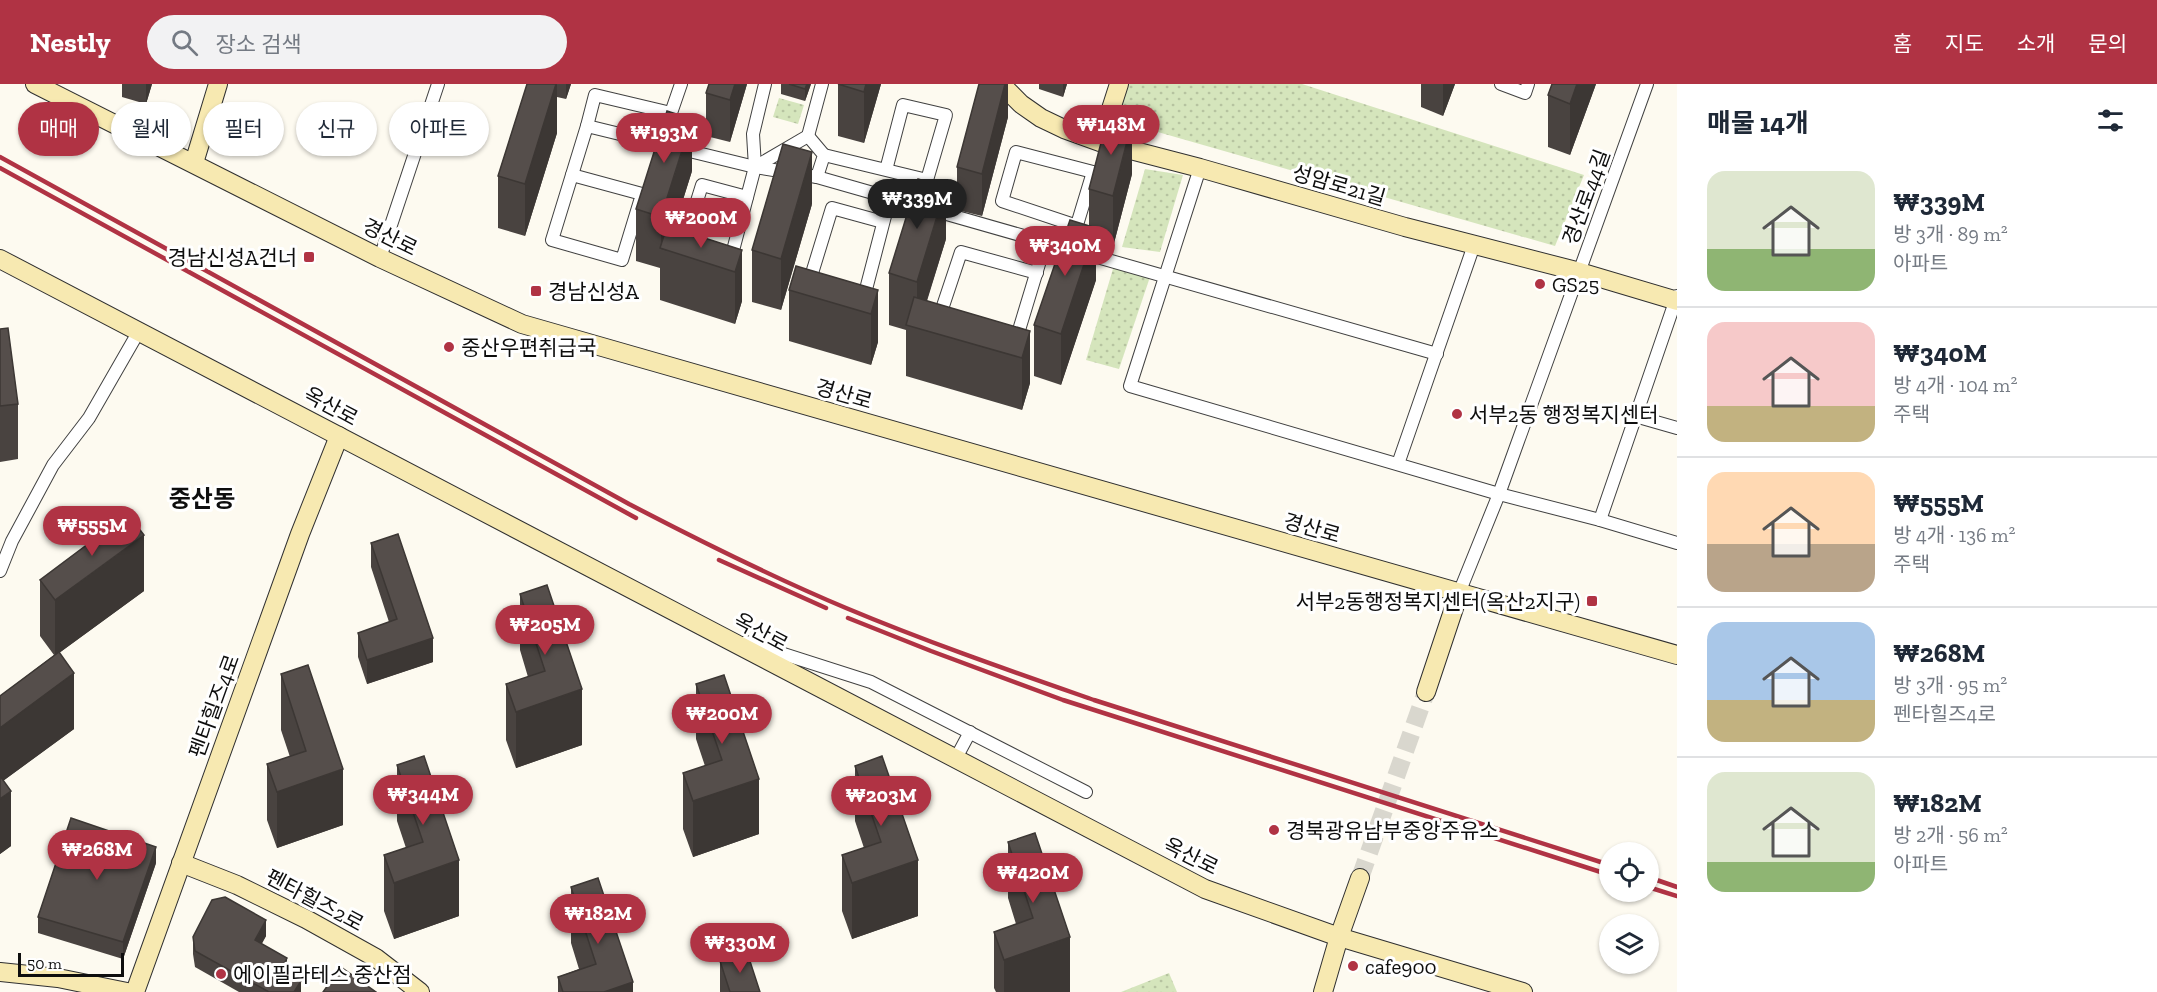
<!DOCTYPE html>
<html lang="ko">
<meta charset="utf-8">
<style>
body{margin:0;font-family:"Zilla Slab","Noto Sans KR",serif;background:#f2f2f3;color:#1f2937;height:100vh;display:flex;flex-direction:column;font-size:22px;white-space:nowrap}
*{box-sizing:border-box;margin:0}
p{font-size:20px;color:#747a83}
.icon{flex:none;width:33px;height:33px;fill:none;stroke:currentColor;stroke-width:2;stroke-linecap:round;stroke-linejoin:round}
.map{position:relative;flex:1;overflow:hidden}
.sheet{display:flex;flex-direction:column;background:#fff;width:480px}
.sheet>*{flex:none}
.guide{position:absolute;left:18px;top:18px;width:570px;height:54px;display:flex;gap:12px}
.controls{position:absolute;left:1599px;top:758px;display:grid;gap:12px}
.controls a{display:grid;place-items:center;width:60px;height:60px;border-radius:50%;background:#fff;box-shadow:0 2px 4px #0004;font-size:30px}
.scale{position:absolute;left:18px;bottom:15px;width:106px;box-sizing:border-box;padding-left:6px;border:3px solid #0e0e0e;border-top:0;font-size:16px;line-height:21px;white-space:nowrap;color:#0e0e0e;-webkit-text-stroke:4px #fff;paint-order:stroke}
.price{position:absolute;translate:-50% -51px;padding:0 14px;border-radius:21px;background:#b03344;color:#fff;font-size:20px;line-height:39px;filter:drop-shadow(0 2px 3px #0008)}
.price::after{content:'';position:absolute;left:50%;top:36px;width:18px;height:14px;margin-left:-9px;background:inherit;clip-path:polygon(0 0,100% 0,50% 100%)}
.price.on{background:#222;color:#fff}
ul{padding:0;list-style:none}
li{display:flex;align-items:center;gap:18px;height:150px;padding:0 30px}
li+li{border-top:2px solid #e0e1e3}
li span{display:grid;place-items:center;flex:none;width:168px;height:120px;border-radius:18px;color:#555}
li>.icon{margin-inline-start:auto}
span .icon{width:72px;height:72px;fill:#fffc;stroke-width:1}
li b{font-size:26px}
h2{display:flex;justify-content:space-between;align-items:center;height:72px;padding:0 30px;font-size:26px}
.pill{padding:0 21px;border-radius:27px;background:#fff;box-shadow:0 2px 4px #0004;font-size:21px;line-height:54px}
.pill.on{background:#b03344;color:#fff}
header{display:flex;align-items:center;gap:36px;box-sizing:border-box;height:84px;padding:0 30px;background:#b03344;color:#fff}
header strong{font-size:28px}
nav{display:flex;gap:33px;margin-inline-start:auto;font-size:21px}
.search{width:420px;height:54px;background:#f2f2f3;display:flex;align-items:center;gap:15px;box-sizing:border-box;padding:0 21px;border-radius:33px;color:#747a83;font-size:22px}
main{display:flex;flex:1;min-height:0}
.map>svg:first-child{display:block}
.park{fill:url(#park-dots)}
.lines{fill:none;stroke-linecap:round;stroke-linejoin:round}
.secondary-tunnel{stroke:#d9d7ce;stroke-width:18;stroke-dasharray:18 9;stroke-linecap:butt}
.street-casing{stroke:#414141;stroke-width:14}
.secondary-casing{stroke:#303030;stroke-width:20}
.street{stroke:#fff;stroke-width:12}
.secondary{stroke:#f7e9b1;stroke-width:18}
.rail{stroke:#b03344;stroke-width:4.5}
.wall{fill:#494340}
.shaded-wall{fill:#3c3734}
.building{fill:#554e4b;stroke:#3c3734;stroke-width:1.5}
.poi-dot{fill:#b03344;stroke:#fff;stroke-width:2}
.labels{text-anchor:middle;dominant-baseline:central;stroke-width:6;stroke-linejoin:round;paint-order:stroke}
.street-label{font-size:21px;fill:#0e0e0e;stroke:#fff}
.poi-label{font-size:21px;fill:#0e0e0e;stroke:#fff;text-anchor:start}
.quarter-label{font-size:24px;font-weight:bold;fill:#0e0e0e;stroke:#fff}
</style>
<header>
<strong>Nestly</strong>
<div class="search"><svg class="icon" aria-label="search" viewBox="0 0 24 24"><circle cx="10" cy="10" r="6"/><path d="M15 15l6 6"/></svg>장소 검색</div>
<nav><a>홈</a><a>지도</a><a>소개</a><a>문의</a></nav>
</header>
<main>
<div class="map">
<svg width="1677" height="908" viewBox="0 0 1677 908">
<defs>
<pattern id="park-dots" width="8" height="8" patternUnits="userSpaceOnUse" patternTransform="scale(1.5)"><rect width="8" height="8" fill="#d5e5bc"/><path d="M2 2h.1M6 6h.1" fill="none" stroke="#b6c3a0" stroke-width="1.8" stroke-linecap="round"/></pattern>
</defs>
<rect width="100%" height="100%" fill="#fdfaf0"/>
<g class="park">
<polygon points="1112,0 1302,0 1584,91 1555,162 1102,32"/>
<polygon points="779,14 804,21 798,40 773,33"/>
<polygon points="1145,85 1183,91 1160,168 1122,163"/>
<polygon points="1115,178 1153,184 1119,285 1086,276"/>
<polygon points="1169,889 1177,908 1121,908"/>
</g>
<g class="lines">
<polyline class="secondary-tunnel" points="1360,794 1426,608"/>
<g class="street-casing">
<g id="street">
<polyline points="1501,0 1525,9 1528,0"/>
<polyline points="671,29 681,0"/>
<polyline points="587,42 595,11 671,29 667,38"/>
<polyline points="824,71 927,96 946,31 903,21 886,86"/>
<polyline points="755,83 753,50 765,0"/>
<polyline points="1200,84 1130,302 1499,410 1600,436 1677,459"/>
<polyline points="572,91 642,110"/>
<polyline points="817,93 1437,270"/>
<polyline points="640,117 622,176 552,156 587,42 755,83 817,93 824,71 808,52"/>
<polyline points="1073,154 1093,88 1016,68 1002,117 1077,142"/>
<polyline points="683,162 702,101 747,113"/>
<polyline points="380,174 438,0"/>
<polyline points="729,174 731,174 755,83 808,52 822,0"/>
<polyline points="812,200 809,199 832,124 883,138"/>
<polyline points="861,213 864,213 890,113"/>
<polyline points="941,235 939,234 961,168 1037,189"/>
<polyline points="1013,255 1016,256 1046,157"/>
<polyline points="1635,332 1677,344"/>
<polyline points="1398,380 1474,161"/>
<polyline points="1600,436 1677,212"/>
<polyline points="0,487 12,457 53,381 89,334 139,247"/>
<polyline points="1459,509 1499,410 1647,0"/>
<polyline points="746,558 871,598 1086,708"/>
<polyline points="955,676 970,648"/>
</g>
</g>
<g class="secondary-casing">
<g id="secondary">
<polyline points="35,0 380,174 522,240 1677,571"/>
<polyline points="1001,0 1021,20 1041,34 1064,45 1100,58 1200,84 1405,143 1580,188 1677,217"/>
<polyline points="1102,53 1119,0"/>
<polyline points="194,79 218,0"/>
<polyline points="0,175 1205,805 1339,853 1523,908"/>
<polyline points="1426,608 1459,509"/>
<polyline points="181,779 237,801 306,835 376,874 420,908"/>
<polyline points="0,888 58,894 127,908"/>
<polyline points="135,908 300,450 339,352"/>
<polyline points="1323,908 1339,853 1360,794"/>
</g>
</g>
<use href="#street" class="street"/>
<use href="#secondary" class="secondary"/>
<g class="rail">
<path d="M0,73L629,420C700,457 772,493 846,524C927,558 1011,587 1094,616L1610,781"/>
<polyline points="0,84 636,434"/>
<polyline points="719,476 826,524"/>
<polyline points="848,534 931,567 1063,616 1610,791"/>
<polyline points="1648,793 1677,803"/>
<polyline points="1648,803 1677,812"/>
</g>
</g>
<g class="wall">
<polygon points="122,0 152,0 146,20 122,13"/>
<polygon points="527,0 571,0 566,15 557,13 557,49 525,152 498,144 498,92"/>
<polygon points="709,0 747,0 730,58 706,52 706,9"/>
<polygon points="781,0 811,0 805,17 781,10"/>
<polygon points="838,0 881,0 864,59 838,52"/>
<polygon points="1008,0 1008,33 982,132 957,126 957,83"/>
<polygon points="1039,0 1067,0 1063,13 1039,5"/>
<polygon points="1421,0 1455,0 1443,32 1421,23"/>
<polygon points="1552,0 1596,0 1570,71 1548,63 1548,11"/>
<polygon points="692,87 674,144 742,166 742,217 735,240 660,216 660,184 636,177 636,125"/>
<polygon points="1132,90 1113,163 1096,159 1096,196 1061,301 1034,292 1034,241 1089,142 1089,105"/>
<polygon points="812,120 781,226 752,218 752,166"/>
<polygon points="946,155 927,217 1030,247 1030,299 1022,326 906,292 906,246 889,241 889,189"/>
<polygon points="789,206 878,206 878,258 871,281 789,257"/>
<polygon points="0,245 18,320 18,375 0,378"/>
<polygon points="371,459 433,578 367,600 358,573 358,549 389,538 371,483"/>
<polygon points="40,496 144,507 59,569 74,645 3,697 11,762 0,770 0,612 54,571 40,552"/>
<polygon points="520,510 582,661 516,684 506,656 506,600 528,593 520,566"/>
<polygon points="281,590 343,741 277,764 267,736 267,680 290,673 281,646"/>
<polygon points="696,600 759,750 693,773 683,745 683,689 705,682 696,655"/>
<polygon points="397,681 459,832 394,855 384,827 384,771 406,764 397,737"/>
<polygon points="855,682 918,832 852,855 842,827 842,771 864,764 855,737"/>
<polygon points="1008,758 1070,908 996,908 994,904 994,848 1016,840 1008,814"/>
<polygon points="156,779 123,875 38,849 38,833"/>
<polygon points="571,803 633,908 558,908 558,893 579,885 571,859"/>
<polygon points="266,852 261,860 287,889 301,908 239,908 195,883 193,870 193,853"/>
<polygon points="720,877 760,908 720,908"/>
</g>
<g class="shaded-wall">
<polygon points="146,0 152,0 146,20"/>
<polygon points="556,0 557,0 557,49 525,152 525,100"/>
<polygon points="566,0 571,0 566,15"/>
<polygon points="735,0 747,0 730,58 730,16"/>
<polygon points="807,0 811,0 805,17 805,5"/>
<polygon points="866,0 881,0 864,59 864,8"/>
<polygon points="1005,0 1008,0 1008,33 982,132 982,90"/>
<polygon points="1063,0 1067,0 1063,13"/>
<polygon points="1443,0 1455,0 1443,32"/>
<polygon points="1577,0 1596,0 1570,71 1570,20"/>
<polygon points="692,35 692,87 667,167 661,165 661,133"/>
<polygon points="1132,38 1132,90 1113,163 1113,112"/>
<polygon points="812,68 812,120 781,226 781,175"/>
<polygon points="946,103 946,155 918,244 917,244 917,198"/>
<polygon points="1096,144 1096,196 1061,301 1061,250"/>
<polygon points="742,166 742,217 735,240 735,188"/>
<polygon points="878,206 878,258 871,281 871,230"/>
<polygon points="1030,247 1030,299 1022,326 1022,274"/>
<polygon points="144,451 144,507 55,572 55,516"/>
<polygon points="433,554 433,578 367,600 367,576"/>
<polygon points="74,589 74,645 0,699 0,644"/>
<polygon points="582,605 582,661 516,684 516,628"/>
<polygon points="343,685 343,741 277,764 277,708"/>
<polygon points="759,695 759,750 693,773 693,717"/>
<polygon points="11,707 11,762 0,770 0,715"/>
<polygon points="156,763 156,779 123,875 123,858"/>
<polygon points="459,776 459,832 394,855 394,799"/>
<polygon points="918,776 918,832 852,855 852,799"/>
<polygon points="266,836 266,852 255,873 255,856"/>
<polygon points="1070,853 1070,908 1004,908 1004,876"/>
<polygon points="287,874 287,890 281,886"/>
<polygon points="301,897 301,908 294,908"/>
<polygon points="633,898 633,908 604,908"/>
</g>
<g class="building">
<polygon points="527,0 556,0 525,100 498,92"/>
<polygon points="709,0 735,0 730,16 706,9"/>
<polygon points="789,0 807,0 805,5"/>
<polygon points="838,0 866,0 864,8"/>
<polygon points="979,0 1005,0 982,90 957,83"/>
<polygon points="1552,0 1577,0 1570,20 1548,11"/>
<polygon points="667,27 692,35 661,133 636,125"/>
<polygon points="1108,32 1132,38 1113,112 1089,105"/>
<polygon points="783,60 812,68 781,175 752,166"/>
<polygon points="918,95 946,103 917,198 889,189"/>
<polygon points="1070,136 1096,144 1061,250 1034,241"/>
<polygon points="667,142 742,166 735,188 660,164"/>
<polygon points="796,182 878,206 871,230 789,206"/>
<polygon points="914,213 1030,247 1022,274 906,241"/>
<polygon points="8,244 18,320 0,322 0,245"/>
<polygon points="128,430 144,451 55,516 40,496"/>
<polygon points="398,450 433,554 367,576 358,549 397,535 371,459"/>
<polygon points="547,501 582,605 516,628 506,600 545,587 520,510"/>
<polygon points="59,568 74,589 0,644 0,612"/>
<polygon points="308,581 343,685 277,708 267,680 306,667 281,590"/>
<polygon points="724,591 759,695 693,717 683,689 722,676 696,600"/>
<polygon points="424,672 459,776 394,799 384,771 423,758 397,681"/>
<polygon points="882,672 918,776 852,799 842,771 881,758 855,682"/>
<polygon points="0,692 11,707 0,715"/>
<polygon points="71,734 156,763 123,858 38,833"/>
<polygon points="1035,749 1070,853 1004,876 994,848 1033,834 1008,758"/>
<polygon points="598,794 633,898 604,908 563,908 558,893 596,880 571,803"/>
<polygon points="225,813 266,836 255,856 287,874 281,886 301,897 294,908 269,908 195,867 193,853 212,816"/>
<polygon points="747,868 760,908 730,908 720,877"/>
<polygon points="341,883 376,908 323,908"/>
</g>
<g class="poi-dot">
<rect x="303" y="167" width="12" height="12" rx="3"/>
<circle cx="1540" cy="200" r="6"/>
<rect x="530" y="201" width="12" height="12" rx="3"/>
<circle cx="449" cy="263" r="6"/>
<circle cx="1457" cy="330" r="6"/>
<rect x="1586" y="511" width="12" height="12" rx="3"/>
<circle cx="1274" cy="746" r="6"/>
<circle cx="1353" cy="882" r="6"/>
<circle cx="221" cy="890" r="6"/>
</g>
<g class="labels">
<g class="street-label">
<text transform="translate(1339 101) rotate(16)">성암로21길</text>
<text transform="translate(1586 113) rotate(-70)">경산로44길</text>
<text transform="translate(390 153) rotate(26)">경산로</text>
<text transform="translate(844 310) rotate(16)">경산로</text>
<text transform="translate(331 322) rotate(28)">옥산로</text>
<text transform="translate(1312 444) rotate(16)">경산로</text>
<text transform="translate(761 548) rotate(28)">옥산로</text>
<text transform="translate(214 622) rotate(-70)">펜타힐즈4로</text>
<text transform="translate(1191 772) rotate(26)">옥산로</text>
<text transform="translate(315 816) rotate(28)">펜타힐즈2로</text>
</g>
<g class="poi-label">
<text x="297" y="173" text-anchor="end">경남신성A건너</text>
<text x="1552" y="200">GS25</text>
<text x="548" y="207">경남신성A</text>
<text x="461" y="263">중산우편취급국</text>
<text x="1469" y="330">서부2동 행정복지센터</text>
<text x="1580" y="517" text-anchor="end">서부2동행정복지센터(옥산2지구)</text>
<text x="1286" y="746">경북광유남부중앙주유소</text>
<text x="1365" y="882">cafe900</text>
<text x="233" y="890">에이필라테스 중산점</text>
</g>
<g class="quarter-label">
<text x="202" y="414">중산동</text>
</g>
</g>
</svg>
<div class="controls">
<a><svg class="icon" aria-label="locate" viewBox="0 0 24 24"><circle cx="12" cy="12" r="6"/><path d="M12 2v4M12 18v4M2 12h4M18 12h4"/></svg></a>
<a><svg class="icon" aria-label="layers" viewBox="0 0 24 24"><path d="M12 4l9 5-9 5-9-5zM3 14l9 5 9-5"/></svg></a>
</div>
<div class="scale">50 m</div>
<b class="price" style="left:1111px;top:72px">₩148M</b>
<b class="price" style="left:664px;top:80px">₩193M</b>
<b class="price on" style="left:917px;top:146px">₩339M</b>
<b class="price" style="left:701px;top:165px">₩200M</b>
<b class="price" style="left:1065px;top:193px">₩340M</b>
<b class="price" style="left:92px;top:473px">₩555M</b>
<b class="price" style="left:545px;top:572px">₩205M</b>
<b class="price" style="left:722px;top:661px">₩200M</b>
<b class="price" style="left:423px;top:742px">₩344M</b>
<b class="price" style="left:881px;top:743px">₩203M</b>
<b class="price" style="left:97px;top:797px">₩268M</b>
<b class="price" style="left:1033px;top:820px">₩420M</b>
<b class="price" style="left:598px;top:861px">₩182M</b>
<b class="price" style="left:740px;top:890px">₩330M</b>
<div class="guide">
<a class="pill on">매매</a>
<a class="pill">월세</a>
<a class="pill">필터</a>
<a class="pill">신규</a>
<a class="pill">아파트</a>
</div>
</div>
<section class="sheet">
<h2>매물 14개<svg class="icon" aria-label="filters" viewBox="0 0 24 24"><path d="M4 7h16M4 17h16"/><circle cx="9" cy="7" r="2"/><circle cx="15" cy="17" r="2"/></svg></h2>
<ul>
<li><span style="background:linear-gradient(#dfe7d0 65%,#8fb573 0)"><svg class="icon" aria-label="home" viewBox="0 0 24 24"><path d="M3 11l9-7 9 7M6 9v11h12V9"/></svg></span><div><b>₩339M</b><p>방 3개 · 89 m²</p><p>아파트</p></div></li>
<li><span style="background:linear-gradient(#f6c9c9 70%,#c2b280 0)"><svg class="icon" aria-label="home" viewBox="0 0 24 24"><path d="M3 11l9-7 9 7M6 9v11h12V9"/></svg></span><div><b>₩340M</b><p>방 4개 · 104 m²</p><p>주택</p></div></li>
<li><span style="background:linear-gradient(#ffd9b3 60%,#b9a48a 0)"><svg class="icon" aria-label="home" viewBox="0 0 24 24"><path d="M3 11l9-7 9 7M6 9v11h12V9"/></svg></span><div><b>₩555M</b><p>방 4개 · 136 m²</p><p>주택</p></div></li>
<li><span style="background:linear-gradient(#a9c7e8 65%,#c2b280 0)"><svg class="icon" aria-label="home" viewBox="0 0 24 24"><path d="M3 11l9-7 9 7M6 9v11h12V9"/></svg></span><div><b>₩268M</b><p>방 3개 · 95 m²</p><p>펜타힐즈4로</p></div></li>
<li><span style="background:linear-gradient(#dfe7d0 75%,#8fb573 0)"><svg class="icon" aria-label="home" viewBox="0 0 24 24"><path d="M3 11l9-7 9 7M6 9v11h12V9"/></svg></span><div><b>₩182M</b><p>방 2개 · 56 m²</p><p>아파트</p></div></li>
</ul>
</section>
</main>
